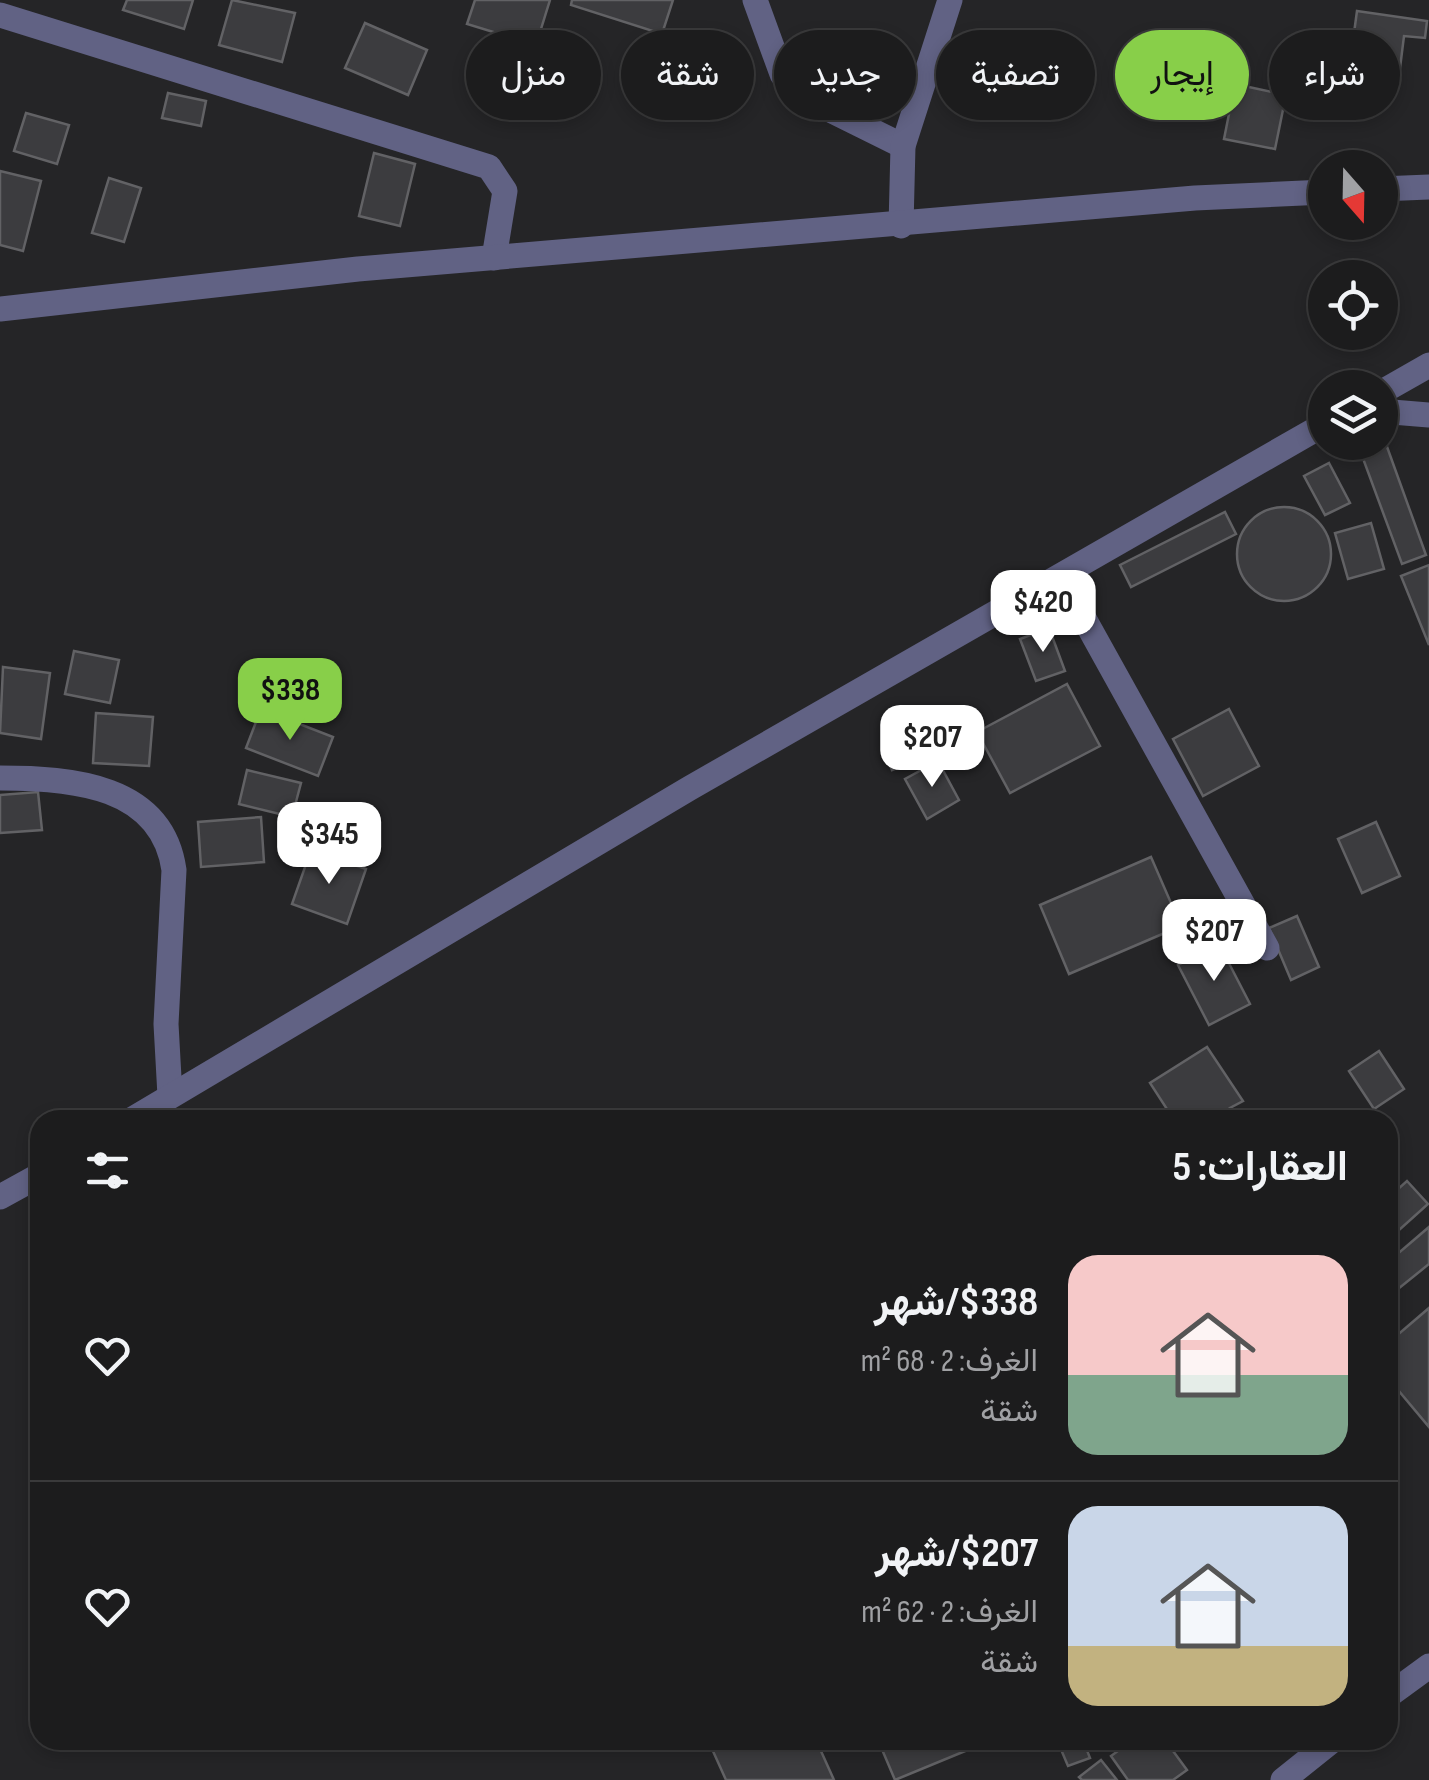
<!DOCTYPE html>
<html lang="ar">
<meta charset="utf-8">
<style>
body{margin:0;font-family:"Sofia Sans Condensed",Vazirmatn,sans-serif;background:#29292a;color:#f1f3f6;direction:rtl;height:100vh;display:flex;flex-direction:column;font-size:38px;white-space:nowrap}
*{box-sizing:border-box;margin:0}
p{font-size:32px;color:#a0a1a4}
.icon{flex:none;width:55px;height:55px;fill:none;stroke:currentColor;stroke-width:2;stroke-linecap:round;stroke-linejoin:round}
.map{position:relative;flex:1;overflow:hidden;direction:ltr}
.drawer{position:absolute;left:30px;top:1110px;width:1368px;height:640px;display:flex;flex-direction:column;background:#1c1c1d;border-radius:30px;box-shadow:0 5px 15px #0003,0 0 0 2px #3a3a3b;direction:rtl}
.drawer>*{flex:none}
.hud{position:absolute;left:30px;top:30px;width:1370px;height:90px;direction:rtl;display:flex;gap:20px}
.needle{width:65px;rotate:160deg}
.tools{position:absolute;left:1308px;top:150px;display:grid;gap:20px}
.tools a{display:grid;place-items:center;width:90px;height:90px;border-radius:50%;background:#1c1c1d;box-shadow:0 5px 15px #0003,0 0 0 2px #3a3a3b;font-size:50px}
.price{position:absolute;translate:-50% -85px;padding:0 22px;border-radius:20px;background:#fff;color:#222;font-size:32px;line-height:65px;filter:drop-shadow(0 2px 5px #0008)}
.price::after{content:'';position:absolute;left:50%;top:60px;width:30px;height:22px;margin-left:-15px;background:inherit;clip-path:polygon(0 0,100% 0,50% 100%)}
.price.on{background:#88cf49;color:#111}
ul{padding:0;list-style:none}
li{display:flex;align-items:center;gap:30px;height:250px;padding:0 50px}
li+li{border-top:2px solid #3a3a3b}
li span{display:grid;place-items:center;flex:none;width:280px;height:200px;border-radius:30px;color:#555}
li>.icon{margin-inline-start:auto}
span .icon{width:120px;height:120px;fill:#fffc;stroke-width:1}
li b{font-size:42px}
h2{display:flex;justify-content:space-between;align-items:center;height:120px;padding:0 50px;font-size:42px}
.pill{padding:0 35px;border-radius:45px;background:#1c1c1d;box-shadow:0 5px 15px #0003,0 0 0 2px #3a3a3b;font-size:35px;line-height:90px}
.pill.on{background:#88cf49;color:#111}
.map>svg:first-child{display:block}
.building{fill:#3c3c3f;stroke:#626265;stroke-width:2.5}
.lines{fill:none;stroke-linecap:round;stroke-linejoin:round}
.minor{stroke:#616284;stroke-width:25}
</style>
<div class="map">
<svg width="1429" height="1780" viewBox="0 0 1429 1780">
<rect width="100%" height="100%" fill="#252527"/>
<g class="building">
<polygon points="127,0 193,0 184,29 123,10"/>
<polygon points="232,0 295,13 282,62 219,45"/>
<polygon points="475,0 550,0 536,45 467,24"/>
<polygon points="572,0 673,0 662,34 571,5"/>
<polygon points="1357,11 1427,21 1425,38 1404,36 1398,84 1348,77"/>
<polygon points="365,23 427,50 408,95 345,68"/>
<polygon points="1235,84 1286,95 1275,149 1224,139"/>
<polygon points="168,93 206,101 201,126 162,118"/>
<polygon points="26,113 69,125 57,164 14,151"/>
<polygon points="374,153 415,164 400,226 359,216"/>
<polygon points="0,171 41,181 23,251 0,245"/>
<polygon points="109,178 141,188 124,242 92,233"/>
<polygon points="1386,444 1426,555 1402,564 1361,453"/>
<polygon points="1329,463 1350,503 1325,515 1304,476"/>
<circle cx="1284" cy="554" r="47"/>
<polygon points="1225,512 1236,534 1131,587 1120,565"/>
<polygon points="1371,523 1384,569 1348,579 1335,533"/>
<polygon points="1429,565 1429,645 1401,576"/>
<polygon points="1049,628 1065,671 1036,681 1020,639"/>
<polygon points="74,651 119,660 110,703 65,694"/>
<polygon points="3,667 50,673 41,739 0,733"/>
<polygon points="1067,684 1100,746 1010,793 977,732"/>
<polygon points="261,709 333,737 318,776 246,748"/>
<polygon points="1229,709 1259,766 1203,796 1173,739"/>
<polygon points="96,713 153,717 149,766 93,763"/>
<polygon points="926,728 936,752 892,770 883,747"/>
<polygon points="938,761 959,800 927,819 905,779"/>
<polygon points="247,770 301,783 292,817 239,804"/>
<polygon points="38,792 42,830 0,833 0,795"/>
<polygon points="261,817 264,862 201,867 198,822"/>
<polygon points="1376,822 1400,876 1362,893 1338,839"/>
<polygon points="311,850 366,869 347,924 292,904"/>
<polygon points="1151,857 1181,926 1069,974 1040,905"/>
<polygon points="1297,916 1319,967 1291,980 1269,928"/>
<polygon points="1219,944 1250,1004 1209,1025 1178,965"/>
<polygon points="1207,1047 1243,1101 1230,1108 1238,1120 1174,1120 1150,1083"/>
<polygon points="1379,1051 1404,1089 1374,1109 1349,1071"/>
<polygon points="1407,1181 1428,1204 1388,1240 1388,1198"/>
<polygon points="1429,1227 1429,1264 1398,1289 1388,1277 1388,1262"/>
<polygon points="1429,1308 1429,1427 1388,1378 1388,1343"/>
<polygon points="708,1740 816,1740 834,1780 726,1780"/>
<polygon points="878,1740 986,1740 987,1742 895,1780"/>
<polygon points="1057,1740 1083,1740 1090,1758 1068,1766"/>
<polygon points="1133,1740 1165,1740 1187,1770 1173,1780 1128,1780 1111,1756"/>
<polygon points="1101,1760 1117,1780 1082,1780 1079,1777"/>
</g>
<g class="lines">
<g class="minor">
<polyline points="755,0 782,74 796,93 903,146"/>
<polyline points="0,15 489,167 505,191 494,258"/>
<polyline points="1380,189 1429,187"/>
<polyline points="901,226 903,146 950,0"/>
<polyline points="0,309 358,269 1195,198 1325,192"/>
<polyline points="1380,393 1429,365"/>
<polyline points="1380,411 1429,415"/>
<polyline points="1061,577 1267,948"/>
<path d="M0,778C72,778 162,785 174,870L166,1024L170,1096"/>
<polyline points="131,1120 690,788 1325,424"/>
<polyline points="0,1197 40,1175"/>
<polyline points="1388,1696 1429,1666"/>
<polyline points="1283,1780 1333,1740"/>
</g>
</g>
</svg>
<div class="tools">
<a><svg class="needle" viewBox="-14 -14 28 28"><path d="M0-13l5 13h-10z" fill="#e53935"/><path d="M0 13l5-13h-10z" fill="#a0a1a4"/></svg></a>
<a><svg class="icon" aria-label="locate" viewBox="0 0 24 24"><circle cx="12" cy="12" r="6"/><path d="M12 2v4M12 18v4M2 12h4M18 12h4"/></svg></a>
<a><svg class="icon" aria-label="layers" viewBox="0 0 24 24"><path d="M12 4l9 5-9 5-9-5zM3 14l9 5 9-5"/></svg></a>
</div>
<b class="price" style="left:1043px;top:655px">$420</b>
<b class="price on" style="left:290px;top:743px">$338</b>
<b class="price" style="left:932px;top:790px">$207</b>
<b class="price" style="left:329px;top:887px">$345</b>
<b class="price" style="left:1214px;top:984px">$207</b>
<div class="hud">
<a class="pill">شراء</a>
<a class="pill on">إيجار</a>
<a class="pill">تصفية</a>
<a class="pill">جديد</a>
<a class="pill">شقة</a>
<a class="pill">منزل</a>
</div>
<section class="drawer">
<h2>العقارات: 5<svg class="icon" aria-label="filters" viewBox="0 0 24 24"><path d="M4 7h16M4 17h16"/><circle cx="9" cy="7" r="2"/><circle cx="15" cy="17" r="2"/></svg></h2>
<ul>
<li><span style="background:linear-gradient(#f6c9c9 60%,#7fa58c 0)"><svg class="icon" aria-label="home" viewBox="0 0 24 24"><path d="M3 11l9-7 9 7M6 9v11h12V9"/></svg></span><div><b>$338/شهر</b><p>الغرف: 2 · 68 m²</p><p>شقة</p></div><svg class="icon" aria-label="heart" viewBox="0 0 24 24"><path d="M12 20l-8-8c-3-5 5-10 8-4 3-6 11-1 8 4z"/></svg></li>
<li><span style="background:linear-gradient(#c9d6e8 70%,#c2b280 0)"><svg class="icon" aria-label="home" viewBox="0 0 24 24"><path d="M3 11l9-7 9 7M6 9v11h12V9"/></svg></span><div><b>$207/شهر</b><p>الغرف: 2 · 62 m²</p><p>شقة</p></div><svg class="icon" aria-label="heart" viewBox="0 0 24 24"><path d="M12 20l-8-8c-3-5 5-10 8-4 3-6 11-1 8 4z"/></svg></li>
</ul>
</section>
</div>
